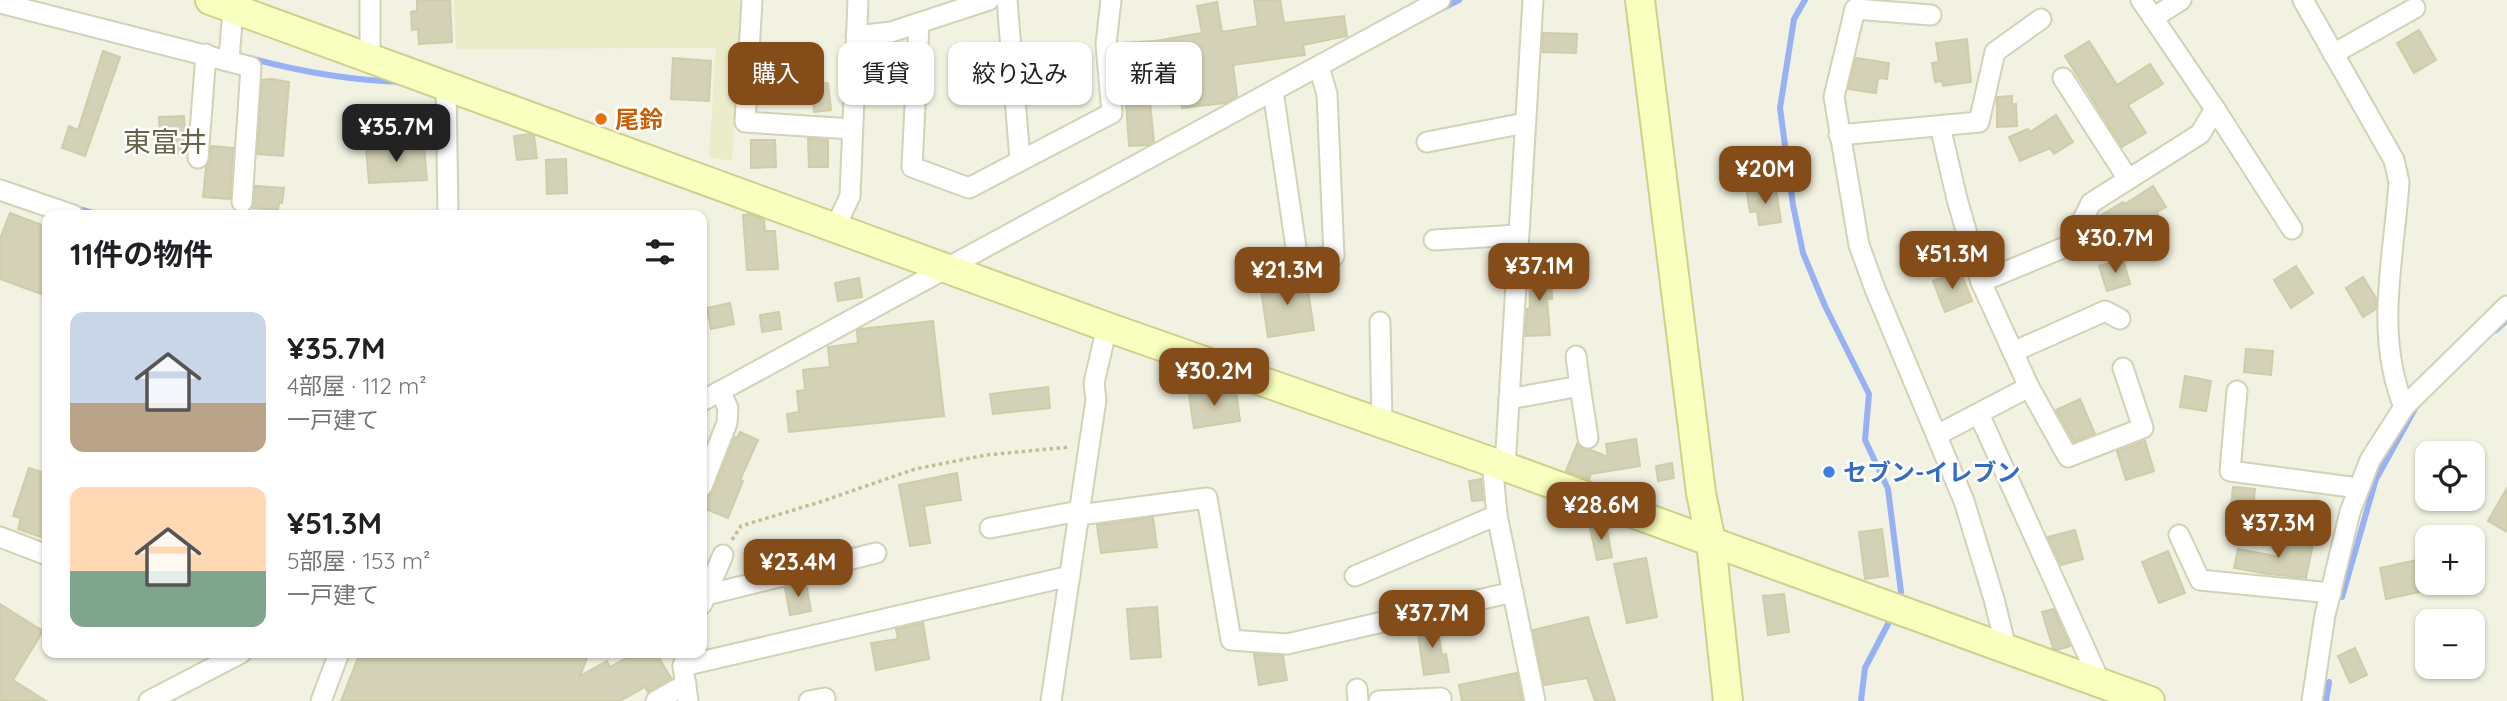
<!DOCTYPE html>
<html lang="ja">
<meta charset="utf-8">
<style>
body{margin:0;font-family:Quicksand,"Noto Sans JP",sans-serif;background:#f2f2f2;color:#202124;height:100vh;display:flex;flex-direction:column;font-size:26px;white-space:nowrap}
*{box-sizing:border-box;margin:0}
p{font-size:23px;color:#757577}
.icon{flex:none;width:38px;height:38px;fill:none;stroke:currentColor;stroke-width:2;stroke-linecap:round;stroke-linejoin:round}
.map{position:relative;flex:1;overflow:hidden}
.drawer{position:absolute;left:42px;top:210px;width:665px;height:448px;display:flex;flex-direction:column;background:#fff;border-radius:14px;box-shadow:0 2px 5px #0004}
.drawer>*{flex:none}
.hud{position:absolute;left:728px;top:42px;width:665px;height:63px;display:flex;gap:14px}
.buttons{position:absolute;left:2415px;top:441px;display:grid;gap:14px}
.buttons a{display:grid;place-items:center;width:70px;height:70px;border-radius:14px;background:#fff;box-shadow:0 2px 5px #0004;font-size:35px}
.price{position:absolute;translate:-50% -60px;padding:0 16px;border-radius:14px;background:#844c19;color:#fff;font-size:23px;line-height:46px;filter:drop-shadow(0 2px 4px #0008)}
.price::after{content:'';position:absolute;left:50%;top:42px;width:21px;height:16px;margin-left:-10px;background:inherit;clip-path:polygon(0 0,100% 0,50% 100%)}
.price.current{background:#222;color:#fff}
ul{padding:0;list-style:none}
li{display:flex;align-items:center;gap:21px;height:175px;padding:0 28px}
li span{display:grid;place-items:center;flex:none;width:196px;height:140px;border-radius:14px;color:#555}
li>.icon{margin-inline-start:auto}
span .icon{width:84px;height:84px;fill:#fffc;stroke-width:1}
li b{font-size:30px}
h2{display:flex;justify-content:space-between;align-items:center;height:84px;padding:0 28px;font-size:30px}
.pill{padding:0 24px;border-radius:14px;background:#fff;box-shadow:0 2px 5px #0004;font-size:24px;line-height:63px}
.pill.current{background:#844c19;color:#fff}
.map>svg:first-child{display:block}
.education{fill:#eaecca}
.lines{fill:none;stroke-linecap:round;stroke-linejoin:round}
.stream{stroke:#98b0f4;stroke-width:6}
.building{fill:#d3d2b6;stroke:#cfcda9;stroke-width:2}
.street-casing{stroke:#d2d2b7;stroke-width:23}
.secondary-casing{stroke:#cdd18c;stroke-width:32}
.path{stroke:#c0bf94;stroke-width:3.5;stroke-dasharray:3.5 3.5;stroke-linecap:butt}
.street{stroke:#fff;stroke-width:19}
.secondary{stroke:#f9ffbe;stroke-width:28}
.food-dot{fill:#e8710a;stroke:#fff;stroke-width:2.5}
.shop-dot{fill:#3f7fe0;stroke:#fff;stroke-width:2.5}
.labels{text-anchor:middle;dominant-baseline:central;stroke-width:5;stroke-linejoin:round;paint-order:stroke}
.food-label{font-size:24px;font-weight:bold;fill:#c56008;stroke:#fff;text-anchor:start}
.shop-label{font-size:24px;font-weight:bold;fill:#366cbe;stroke:#fff;text-anchor:start}
.quarter-label{font-size:28px;fill:#666448;stroke:#fff}
</style>
<div class="map">
<svg width="2507" height="701" viewBox="0 0 2507 701">
<rect width="100%" height="100%" fill="#f1f2e1"/>
<polygon class="education" points="454,0 742,0 732,161 709,157 716,48 456,49"/>
<g class="lines">
<g class="stream">
<polyline points="1805,0 1794,19 1780,108 1793,205 1803,253 1825,306 1869,394 1865,440 1888,489 1901,592"/>
<polyline points="1439,10 1459,0"/>
<path d="M250,58C301,72 348,80 401,82"/>
<polyline points="75,208 100,215"/>
<polyline points="2496,330 2507,320"/>
<polyline points="2342,597 2376,479 2417,405"/>
<polyline points="244,659 255,653"/>
<polyline points="1861,701 1865,668 1888,624"/>
<polyline points="2326,701 2329,682"/>
</g>
</g>
<g class="building">
<polygon points="417,0 450,0 452,42 419,44 418,29 412,30 411,12 417,11"/>
<polygon points="1254,0 1280,0 1284,23 1344,16 1347,36 1303,45 1305,55 1233,65 1237,96 1225,103 1182,108 1179,90 1149,93 1154,142 1148,145 1129,146 1122,43 1155,41 1202,33 1197,6 1217,2 1222,32 1258,26"/>
<polygon points="2419,30 2436,60 2414,73 2397,43"/>
<polygon points="1543,33 1577,34 1576,53 1542,52"/>
<polygon points="1967,39 1971,82 1943,86 1942,81 1935,82 1932,63 1939,62 1936,43"/>
<polygon points="2089,41 2117,85 2150,64 2163,84 2128,105 2146,133 2122,147 2065,56"/>
<polygon points="103,51 120,57 85,156 62,148 69,126 78,130"/>
<polygon points="673,58 711,61 709,101 671,99"/>
<polygon points="1856,58 1889,63 1887,79 1878,78 1876,93 1848,89"/>
<polygon points="272,79 289,82 283,156 257,154 262,80"/>
<polygon points="828,83 831,110 814,112 811,84"/>
<polygon points="2012,96 2012,104 2016,104 2017,126 1997,127 1997,97"/>
<polygon points="2056,115 2073,142 2054,154 2050,148 2020,161 2009,137 2028,129 2030,132"/>
<polygon points="184,116 186,153 161,154 159,117"/>
<polygon points="530,134 534,136 537,158 517,160 514,136"/>
<polygon points="808,138 828,140 828,167 809,167"/>
<polygon points="751,140 775,140 776,167 751,168"/>
<polygon points="211,146 233,148 230,199 203,197 206,167 210,160"/>
<polygon points="387,146 387,149 424,146 427,180 369,183 366,148"/>
<polygon points="566,159 567,193 547,194 546,160"/>
<polygon points="255,186 284,188 282,203 279,203 278,210 253,208"/>
<polygon points="2153,186 2166,207 2157,212 2158,215 2112,243 2098,217 2123,202 2125,204"/>
<polygon points="1776,188 1781,222 1759,225 1757,211 1750,212 1747,193"/>
<polygon points="10,213 47,227 47,277 41,294 0,279 0,239"/>
<polygon points="750,214 764,220 765,231 775,231 778,269 747,270 743,215"/>
<polygon points="2123,259 2130,284 2107,291 2099,266"/>
<polygon points="2296,266 2313,293 2291,308 2274,280"/>
<polygon points="1551,269 1552,299 1547,299 1550,335 1525,336 1527,309 1530,308 1529,270"/>
<polygon points="1960,270 1972,301 1945,312 1933,281"/>
<polygon points="1306,276 1314,330 1268,337 1260,283"/>
<polygon points="2363,277 2376,298 2376,309 2363,317 2346,288"/>
<polygon points="859,278 862,297 838,301 835,283"/>
<polygon points="730,303 734,324 711,329 707,308"/>
<polygon points="779,312 781,329 762,332 760,315"/>
<polygon points="933,321 944,416 789,432 787,414 799,412 797,391 805,390 803,370 830,367 828,347 858,343 857,331 860,329"/>
<polygon points="2246,349 2273,351 2271,375 2244,372"/>
<polygon points="2185,376 2211,381 2206,411 2180,407"/>
<polygon points="1048,387 1050,408 993,414 990,394"/>
<polygon points="1219,388 1220,393 1236,390 1240,421 1194,428 1189,395 1194,394 1193,392"/>
<polygon points="2080,399 2095,434 2074,442 2056,410"/>
<polygon points="740,432 758,440 740,480 743,481 728,518 703,508 707,497 713,491 735,437 737,438"/>
<polygon points="1636,439 1640,466 1591,474 1589,479 1566,471 1577,444 1583,449 1591,450 1608,457 1606,444"/>
<polygon points="2145,441 2154,471 2126,480 2117,451"/>
<polygon points="1672,463 1674,478 1658,481 1656,466"/>
<polygon points="29,468 47,474 47,539 18,529 21,518 13,516"/>
<polygon points="957,473 961,500 924,506 930,543 910,546 899,485"/>
<polygon points="1481,479 1483,500 1472,501 1469,481"/>
<polygon points="2233,487 2255,489 2252,518 2230,516"/>
<polygon points="2507,488 2507,532 2488,521"/>
<polygon points="1153,517 1157,547 1101,553 1097,525"/>
<polygon points="1606,525 1612,557 1597,560 1590,528"/>
<polygon points="1882,529 1888,576 1865,579 1859,532"/>
<polygon points="2075,530 2083,559 2061,565 2048,537"/>
<polygon points="2284,538 2313,544 2306,578 2268,574 2234,568 2238,549 2280,557"/>
<polygon points="2168,551 2185,593 2159,603 2142,562"/>
<polygon points="1646,558 1657,617 1627,623 1614,564"/>
<polygon points="2417,560 2421,577 2417,578 2420,592 2386,599 2380,568"/>
<polygon points="806,583 811,611 790,615 785,588"/>
<polygon points="1784,594 1789,632 1768,635 1763,596"/>
<polygon points="0,604 43,631 13,680 46,701 0,701"/>
<polygon points="1157,607 1161,657 1131,659 1127,609"/>
<polygon points="2054,609 2070,646 2057,650 2053,648 2042,612"/>
<polygon points="1588,617 1593,634 1615,701 1595,701 1587,678 1544,685 1533,630"/>
<polygon points="1436,622 1442,655 1446,654 1449,672 1424,675 1417,627"/>
<polygon points="923,623 929,659 876,670 871,643 898,639 896,629"/>
<polygon points="2355,648 2367,675 2350,683 2338,656"/>
<polygon points="360,653 589,653 580,676 607,661 610,667 636,653 656,653 671,678 648,692 645,687 620,701 341,701"/>
<polygon points="1254,654 1283,656 1287,680 1259,685"/>
<polygon points="1517,673 1522,701 1462,701 1459,685"/>
</g>
<g class="lines">
<g class="street-casing">
<g id="street">
<polyline points="370,0 370,56"/>
<polyline points="752,0 745,122 852,129"/>
<polyline points="1007,0 1020,160"/>
<path d="M2303,0L2394,160L2399,182C2394,259 2374,333 2404,407"/>
<polyline points="0,3 251,67 242,202"/>
<polyline points="1931,15 1855,9 1834,97 1859,245 1875,289 1964,501 1994,599 2006,648"/>
<polyline points="2153,18 2181,0"/>
<polyline points="919,24 912,167 969,188 1112,113 1106,44 1111,0"/>
<polyline points="856,36 891,32 989,0"/>
<polyline points="2333,54 2415,8"/>
<polyline points="229,60 233,8"/>
<polyline points="2063,78 2128,179"/>
<polyline points="446,86 448,215"/>
<polyline points="1273,91 1298,261 1334,256 1327,94 1319,67"/>
<polyline points="2215,109 2292,229"/>
<polyline points="1839,135 1979,122 1995,52 2041,19"/>
<polyline points="1427,142 1525,123"/>
<polyline points="198,158 206,54"/>
<polyline points="0,190 73,215"/>
<polyline points="836,226 850,196 858,0"/>
<polyline points="1434,240 1518,235"/>
<polyline points="1981,282 2070,245 2091,203 2200,134 2215,109 2141,0"/>
<polyline points="1380,322 1382,423"/>
<polyline points="2013,352 2105,311 2120,319"/>
<polyline points="1580,386 1588,438"/>
<polyline points="2029,387 2068,457 2143,428 2123,368"/>
<polyline points="2237,391 2230,471 2358,488"/>
<polyline points="1509,399 1580,386 1576,356"/>
<polyline points="702,401 1440,0"/>
<polyline points="1979,414 2100,682"/>
<polyline points="1937,435 2029,387 1981,282 1957,199 1940,126"/>
<polyline points="1492,462 1497,515 1535,701"/>
<polyline points="1505,467 1533,0"/>
<polyline points="702,486 727,423 728,408 720,391"/>
<polyline points="1079,515 1207,498 1231,640 1287,644 1513,592"/>
<polyline points="990,528 1079,511"/>
<polyline points="2179,535 2200,580 2331,593"/>
<polyline points="0,537 47,555"/>
<polyline points="1355,576 1497,515"/>
<polyline points="706,595 876,553"/>
<polyline points="702,604 723,555"/>
<polyline points="687,654 683,666 688,701"/>
<polyline points="683,666 1070,576"/>
<polyline points="1357,689 1358,701"/>
<polyline points="149,701 241,653"/>
<polyline points="321,701 339,653"/>
<polyline points="656,701 686,684"/>
<polyline points="809,701 825,698"/>
<polyline points="1051,701 1096,400 1094,383 1107,327"/>
<polyline points="1379,701 1441,698 1441,701"/>
<polyline points="2312,701 2325,615 2350,512 2370,460 2404,407 2507,306"/>
</g>
</g>
<g class="secondary-casing">
<g id="secondary">
<polyline points="210,0 1107,327 1492,462 2150,701"/>
<polyline points="1640,0 1701,493 1711,542 1728,701"/>
</g>
</g>
<polyline class="path" points="732,540 741,526 820,502 915,469 986,455 1070,447"/>
<use href="#street" class="street"/>
<use href="#secondary" class="secondary"/>
</g>
<circle class="food-dot" cx="601" cy="119" r="7"/>
<circle class="shop-dot" cx="1829" cy="472" r="7"/>
<g class="labels">
<g class="food-label">
<text x="615" y="119">尾鈴</text>
</g>
<g class="shop-label">
<text x="1843" y="472">セブン-イレブン</text>
</g>
<g class="quarter-label">
<text x="165" y="141">東富井</text>
</g>
</g>
</svg>
<div class="buttons">
<a><svg class="icon" aria-label="locate" viewBox="0 0 24 24"><circle cx="12" cy="12" r="6"/><path d="M12 2v4M12 18v4M2 12h4M18 12h4"/></svg></a>
<a>+</a>
<a>−</a>
</div>
<b class="price current" style="left:396px;top:164px">¥35.7M</b>
<b class="price" style="left:1765px;top:206px">¥20M</b>
<b class="price" style="left:2115px;top:275px">¥30.7M</b>
<b class="price" style="left:1952px;top:291px">¥51.3M</b>
<b class="price" style="left:1539px;top:303px">¥37.1M</b>
<b class="price" style="left:1287px;top:307px">¥21.3M</b>
<b class="price" style="left:1214px;top:408px">¥30.2M</b>
<b class="price" style="left:1601px;top:542px">¥28.6M</b>
<b class="price" style="left:2278px;top:560px">¥37.3M</b>
<b class="price" style="left:798px;top:599px">¥23.4M</b>
<b class="price" style="left:1432px;top:650px">¥37.7M</b>
<div class="hud">
<a class="pill current">購入</a>
<a class="pill">賃貸</a>
<a class="pill">絞り込み</a>
<a class="pill">新着</a>
</div>
<section class="drawer">
<h2>11件の物件<svg class="icon" aria-label="filters" viewBox="0 0 24 24"><path d="M4 7h16M4 17h16"/><circle cx="9" cy="7" r="2"/><circle cx="15" cy="17" r="2"/></svg></h2>
<ul>
<li><span style="background:linear-gradient(#c9d6e8 65%,#b9a48a 0)"><svg class="icon" aria-label="home" viewBox="0 0 24 24"><path d="M3 11l9-7 9 7M6 9v11h12V9"/></svg></span><div><b>¥35.7M</b><p>4部屋 · 112 m²</p><p>一戸建て</p></div></li>
<li><span style="background:linear-gradient(#ffd9b3 60%,#7fa58c 0)"><svg class="icon" aria-label="home" viewBox="0 0 24 24"><path d="M3 11l9-7 9 7M6 9v11h12V9"/></svg></span><div><b>¥51.3M</b><p>5部屋 · 153 m²</p><p>一戸建て</p></div></li>
</ul>
</section>
</div>
